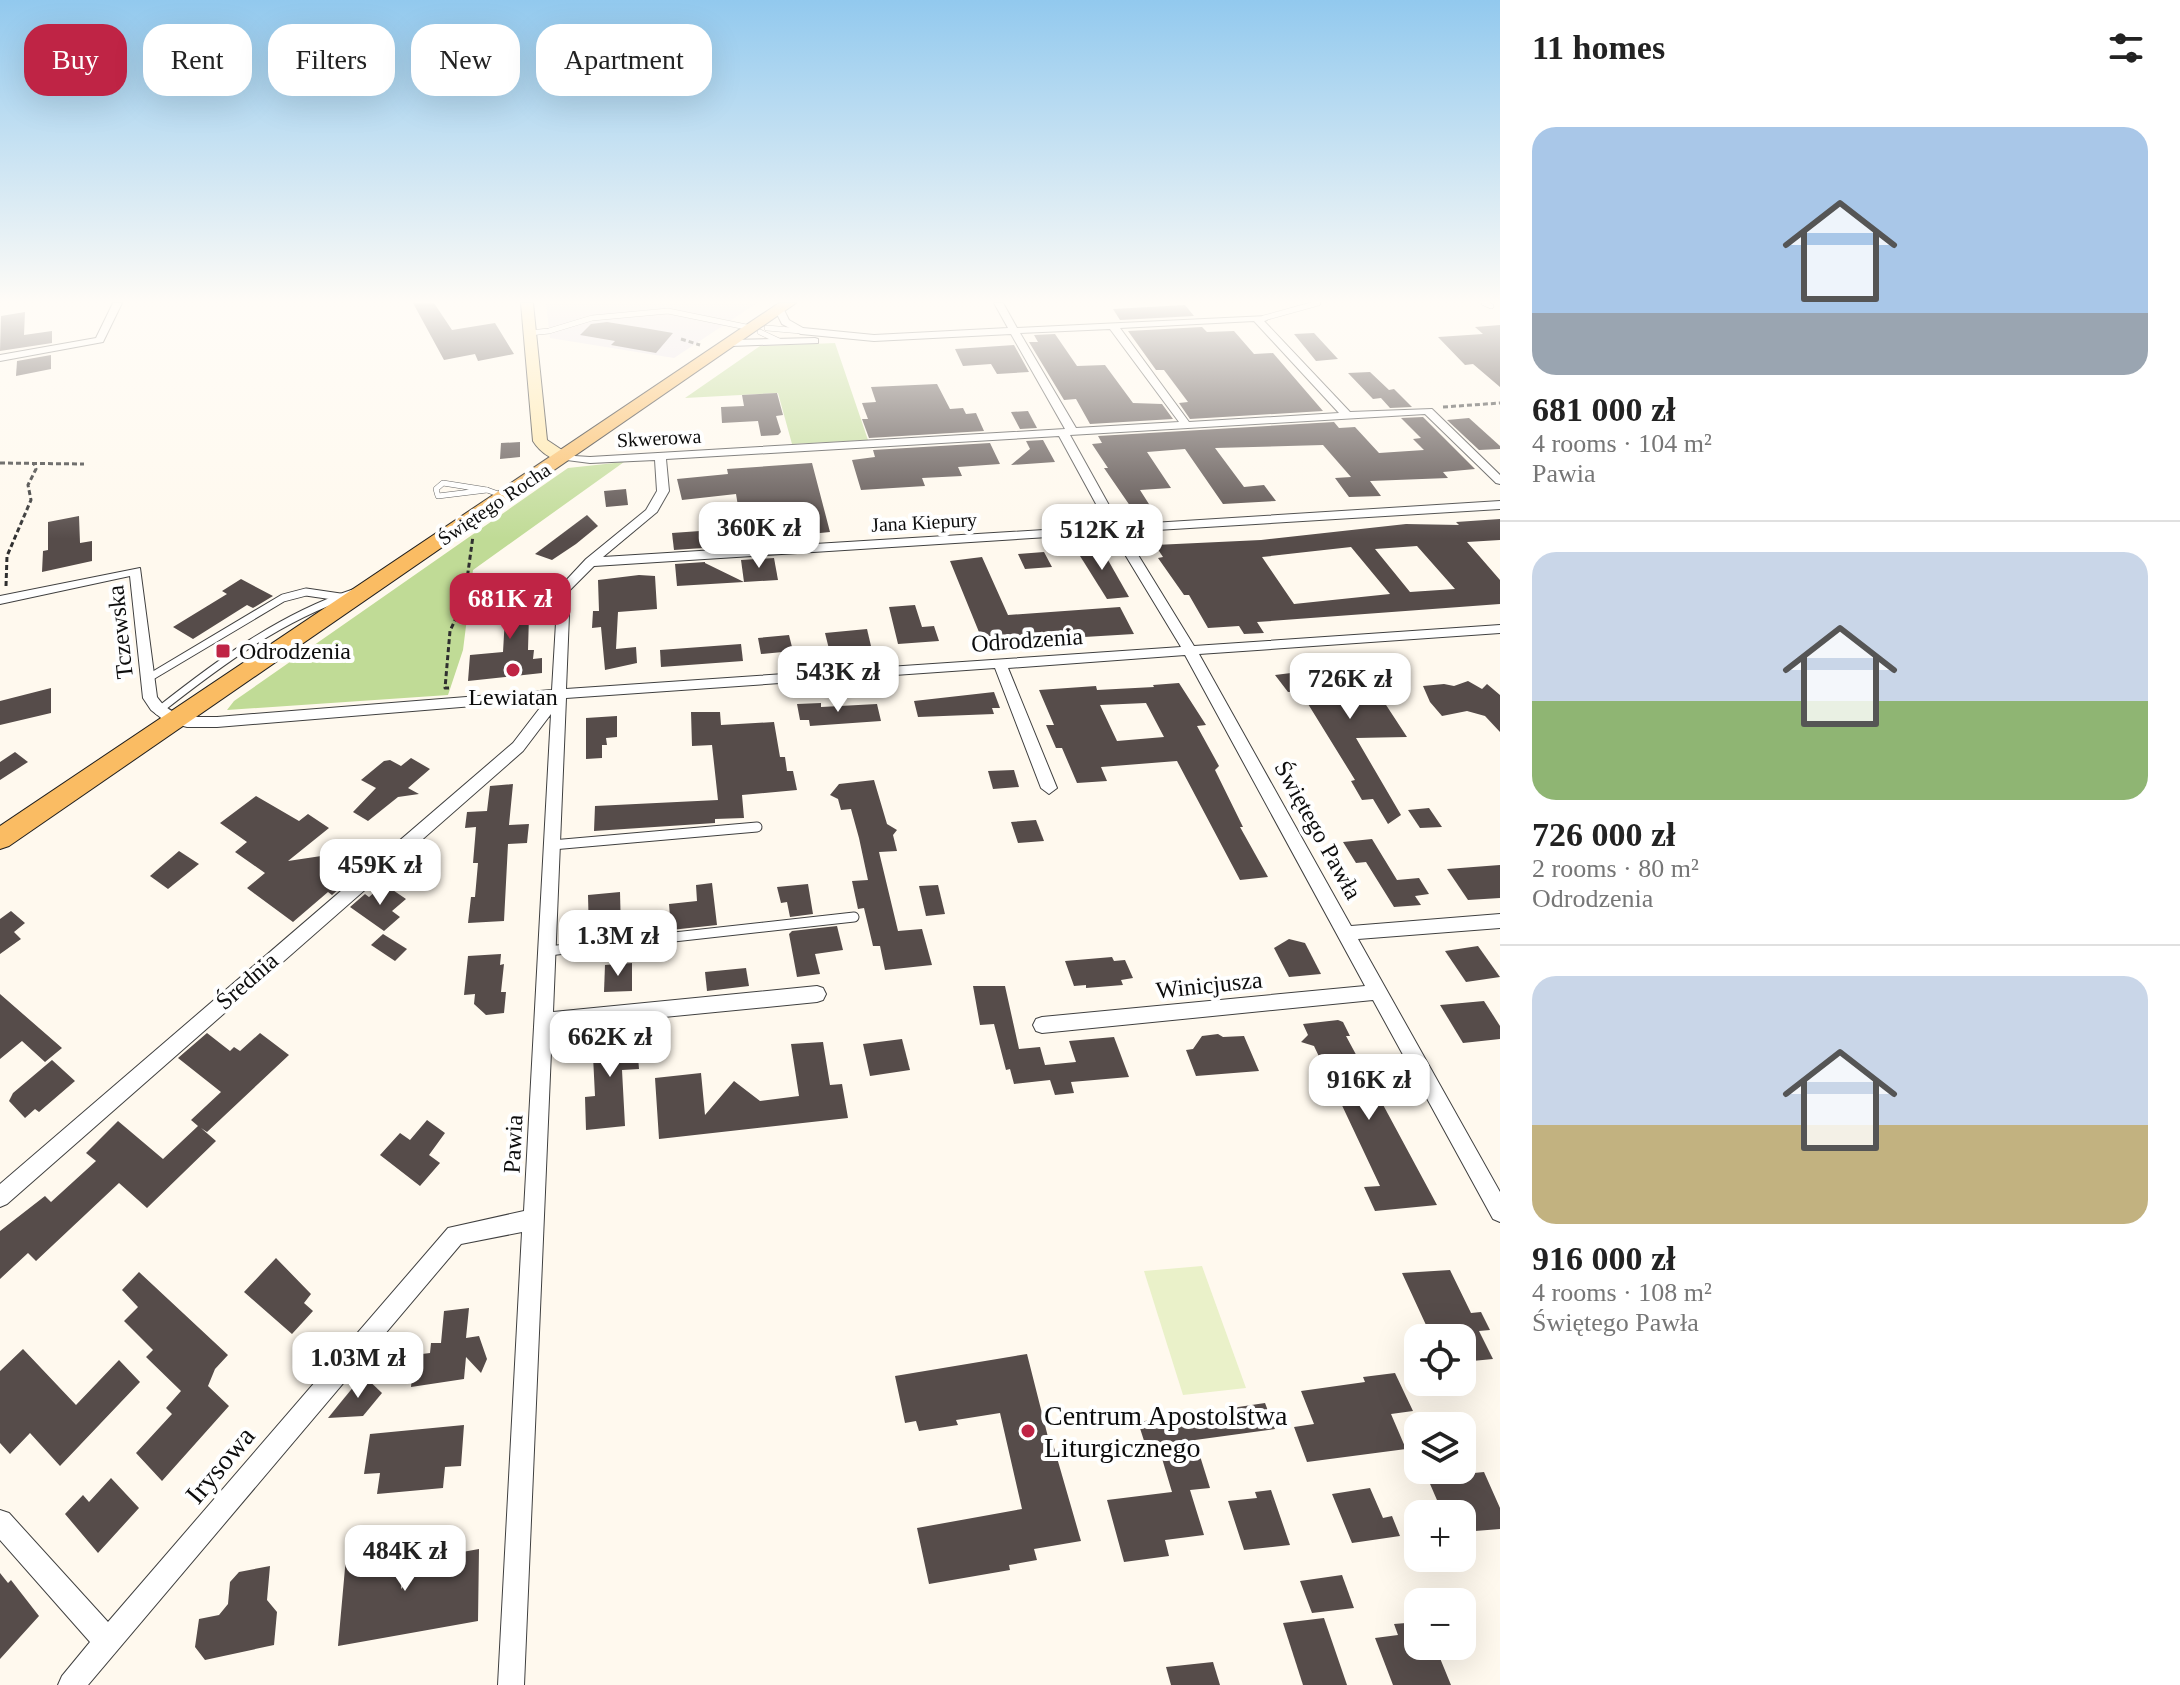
<!DOCTYPE html>
<meta charset="utf-8">
<style>
body{margin:0;font-family:"Times New Roman",serif;background:#f6f6f6;color:#222;height:100vh;display:flex;flex-direction:column;font-size:30px;white-space:nowrap}
*{box-sizing:border-box;margin:0}
p{font-size:26px;color:#767676}
.icon{flex:none;width:44px;height:44px;fill:none;stroke:currentColor;stroke-width:2;stroke-linecap:round;stroke-linejoin:round}
.map{position:relative;flex:1;overflow:hidden}
.sheet{display:flex;flex-direction:column;background:#fff;width:680px}
.sheet>*{flex:none}
.top-card{position:absolute;left:24px;top:24px;width:760px;height:72px;display:flex;gap:16px}
.fabs{position:absolute;left:1404px;top:1324px;display:grid;gap:16px}
.fabs a{display:grid;place-items:center;width:72px;height:72px;border-radius:16px;background:#fff;box-shadow:0 8px 32px #0002;font-size:40px}
.price{position:absolute;translate:-50% -68px;padding:0 18px;border-radius:16px;background:#fff;color:#222;font-size:26px;line-height:52px;filter:drop-shadow(0 2px 4px #0008)}
.price::after{content:'';position:absolute;left:50%;top:48px;width:24px;height:18px;margin-left:-12px;background:inherit;clip-path:polygon(0 0,100% 0,50% 100%)}
.price.active{background:#bf2445;color:#fff}
ul{padding:0;list-style:none}
li{display:grid;align-content:center;gap:16px;height:424px;padding:0 32px}
li+li{border-top:2px solid #e0e0e0}
li span{display:grid;place-items:center;height:248px;border-radius:24px;color:#555}
li>.icon{margin-inline-start:auto}
span .icon{width:144px;height:144px;fill:#fffc;stroke-width:1}
li b{font-size:34px}
h2{display:flex;justify-content:space-between;align-items:center;height:96px;padding:0 32px;font-size:34px}
.chip{padding:0 28px;border-radius:24px;background:#fff;box-shadow:0 8px 32px #0002;font-size:28px;line-height:72px}
.chip.active{background:#bf2445;color:#fff}
main{display:flex;flex:1;min-height:0}
.map>svg:first-child{display:block}
.industrial{fill:#e9e1ec}
.forest{fill:#c0db96}
.pitch{fill:#eaf1c9}
.building{fill:#564c4a;fill-rule:evenodd}
.lines{fill:none;stroke-linecap:round;stroke-linejoin:round}
.lane-far2-casing{stroke:#404040;stroke-width:6}
.lane-far1-casing{stroke:#404040;stroke-width:9}
.lane-casing{stroke:#404040;stroke-width:11}
.street-casing{stroke:#404040;stroke-width:2}
.secondary-casing{stroke:#2f2f2f;stroke-width:2}
.primary-casing{stroke:#1e1e1e;stroke-width:2}
.path{stroke:#2f2f2f;stroke-width:3;stroke-dasharray:5 3;stroke-linecap:butt}
.lane-far2{stroke:#fff;stroke-width:5}
.lane-far1{stroke:#fff;stroke-width:7}
.lane{stroke:#fff;stroke-width:9}
.street{fill:#fff;fill-rule:evenodd}
.secondary{fill:#ffe7a9;fill-rule:evenodd}
.primary{fill:#fabc63;fill-rule:evenodd}
.poi-dot{fill:#bf2445;stroke:#fff;stroke-width:3}
.labels{text-anchor:middle;dominant-baseline:central;stroke-width:8;stroke-linejoin:round;paint-order:stroke}
.far-street-label{font-size:20px;fill:#0d0d0d;stroke:#fff}
.street-label{font-size:24px;fill:#0d0d0d;stroke:#fff}
.poi-label{font-size:24px;fill:#0d0d0d;stroke:#fff;text-anchor:start}
.near-poi-label{font-size:28px;fill:#0d0d0d;stroke:#fff;text-anchor:start}
.near-street-label{font-size:28px;fill:#0d0d0d;stroke:#fff}
</style>
<main>
<div class="map">
<svg width="1500" height="1685" viewBox="0 0 1500 1685">
<rect width="100%" height="100%" fill="#fff9ee"/>
<polygon class="industrial" points="546,303 757,303 674,358 550,338"/>
<g class="forest">
<polygon points="835,343 868,440 792,444 778,393 685,398 760,346"/>
<polygon points="624,462 473,570 463,650 448,695 227,710 234,701 568,468"/>
</g>
<polygon class="pitch" points="1202,1266 1246,1388 1183,1395 1144,1271"/>
<g class="building">
<polygon points="413,303 434,303 452,330 495,323 514,354 478,361 475,354 444,360"/>
<polygon points="1185,305 1194,316 1120,320 1113,309"/>
<polygon points="25,312 24,335 52,331 52,343 0,351 1,316"/>
<polygon points="607,322 644,328 673,333 656,353 611,345 615,341 580,335 591,324"/>
<polygon points="1500,325 1500,387 1473,364 1465,365 1438,337 1483,334 1475,327"/>
<polygon points="1202,327 1207,332 1234,331 1254,354 1273,353 1323,411 1190,419 1179,403 1188,402 1164,370 1156,370 1128,331"/>
<polygon points="1314,333 1338,359 1316,361 1294,334"/>
<polygon points="1055,334 1077,366 1105,365 1133,403 1162,404 1173,419 1090,424 1076,399 1064,400 1029,342 1038,342 1034,335"/>
<polygon points="1014,345 1029,372 997,374 991,364 963,366 955,349"/>
<polygon points="51,355 51,369 16,376 17,361"/>
<polygon points="1370,372 1389,390 1394,389 1412,407 1390,408 1381,398 1373,399 1348,373"/>
<polygon points="937,384 950,409 963,408 966,414 976,413 984,431 869,438 862,419 868,419 862,403 876,402 871,387"/>
<polygon points="777,393 783,415 776,416 781,432 778,435 761,436 758,421 722,423 721,407 744,406 742,395"/>
<polygon points="1028,411 1037,428 1020,429 1011,412"/>
<polygon points="1423,417 1475,469 1443,472 1448,478 1370,481 1381,496 1349,497 1335,478 1351,477 1323,445 1215,448 1244,487 1264,485 1276,501 1223,504 1185,449 1147,452 1171,488 1140,490 1154,512 1135,513 1104,468 1108,468 1092,444 1102,443 1098,436 1334,422 1339,428 1355,427 1379,453 1424,450 1413,439 1421,438 1401,418"/>
<polygon points="1469,418 1500,446 1500,449 1479,450 1447,420"/>
<polygon points="1043,440 1055,462 1011,465 1030,449 1026,441"/>
<polygon points="520,442 520,457 500,459 501,443"/>
<polygon points="990,443 1000,464 958,467 962,476 922,478 925,486 861,490 852,460 875,457 873,450"/>
<polygon points="812,463 830,532 771,538 772,544 738,546 736,530 742,530 736,494 682,500 677,479 728,474 727,469"/>
<polygon points="626,489 628,505 606,507 604,491"/>
<polygon points="587,515 598,526 576,544 552,560 535,554"/>
<polygon points="79,516 80,543 92,541 92,561 42,572 43,551 48,550 48,522"/>
<path d="M1500,519V540L1467,542L1500,580V604L1257,622L1264,633L1244,634L1239,626L1208,628L1189,595H1184L1158,558L1163,557L1155,545L1261,540L1406,524L1459,525L1456,522ZM1417,546L1455,589L1410,592L1375,549ZM1351,547L1390,594L1294,604L1262,557Z"/>
<polygon points="700,531 703,548 674,550 672,533"/>
<polygon points="1100,546 1129,597 1107,599 1075,548"/>
<polygon points="1044,552 1052,567 1025,569 1018,554"/>
<polygon points="982,557 1008,615 1120,607 1134,634 1051,639 1050,637 1008,640 1006,635 981,637 950,561"/>
<polygon points="774,558 778,580 744,582 741,560"/>
<polygon points="705,562 705,563 744,582 677,586 675,564"/>
<polygon points="639,575 655,576 657,609 618,612 616,649 636,647 637,663 605,670 601,627 592,628 593,611 599,611 598,580"/>
<polygon points="241,579 273,596 253,608 247,605 193,639 173,627 227,594 222,591"/>
<polygon points="530,581 528,650 534,650 533,659 542,658 542,673 468,681 470,655 503,652 507,582"/>
<polygon points="915,605 922,627 934,626 939,641 898,644 889,607"/>
<polygon points="867,629 871,646 829,649 825,633"/>
<polygon points="789,635 793,651 761,654 758,638"/>
<polygon points="741,644 743,661 661,667 660,650"/>
<polygon points="1356,659 1407,737 1356,738 1401,815 1388,824 1373,799 1362,800 1351,781 1355,780 1300,691 1288,692 1275,675 1323,669 1318,662"/>
<polygon points="1468,681 1482,689 1487,684 1500,695 1500,732 1485,716 1467,711 1442,716 1430,702 1423,686 1444,684 1454,686"/>
<path d="M1179,683L1206,725L1197,726L1219,766L1215,770L1243,827H1240L1268,877L1240,880L1177,761L1101,767L1107,781L1077,783L1062,748H1056L1046,725H1054L1039,690L1096,686L1097,690L1154,687L1153,685ZM1146,703L1164,737L1117,741L1100,705Z"/>
<polygon points="51,688 51,713 0,725 0,701"/>
<polygon points="994,692 1000,708 992,708 994,714 918,717 914,701"/>
<polygon points="821,703 821,707 877,704 881,721 810,726 809,720 800,720 797,704"/>
<polygon points="691,712 720,712 721,725 774,722 780,757 785,757 787,771 793,771 797,790 742,795 744,818 715,819 715,823 594,831 595,806 718,800 712,745 692,746"/>
<polygon points="617,716 617,737 606,738 607,745 602,745 602,758 586,759 586,718"/>
<polygon points="15,752 28,762 0,780 0,762"/>
<polygon points="411,758 430,769 408,788 419,794 398,797 368,821 353,812 376,788 361,780 384,761 390,760 401,766"/>
<polygon points="1014,770 1019,787 993,789 988,771"/>
<polygon points="874,780 887,824 897,830 893,835 897,851 879,852 898,931 922,929 932,965 885,970 880,946 873,946 864,908 858,909 852,881 868,880 859,838 851,809 841,810 838,799 830,795 839,784"/>
<polygon points="513,784 509,825 529,824 528,833 527,843 508,844 504,921 468,923 471,897 475,897 478,863 473,863 476,827 465,828 467,812 487,811 490,786"/>
<polygon points="256,796 299,821 308,814 329,828 288,861 348,852 362,861 342,879 347,882 332,895 328,892 293,922 247,888 265,873 235,852 247,842 220,823"/>
<polygon points="1429,808 1442,827 1420,828 1408,810"/>
<polygon points="1036,820 1044,841 1018,843 1011,822"/>
<polygon points="1372,839 1397,880 1419,878 1429,894 1415,896 1421,905 1394,907 1366,862 1356,863 1343,842"/>
<polygon points="179,851 199,864 168,889 150,876"/>
<polygon points="1500,865 1500,898 1468,900 1447,869"/>
<polygon points="712,883 717,925 671,930 669,904 697,901 696,885"/>
<polygon points="384,884 406,899 392,911 400,917 384,931 350,907 365,894 369,897"/>
<polygon points="808,884 813,914 790,917 787,902 781,903 777,887"/>
<polygon points="938,885 945,914 926,916 919,886"/>
<polygon points="620,892 621,932 592,939 589,936 588,895"/>
<polygon points="11,911 25,923 14,932 21,939 0,954 0,919"/>
<polygon points="837,926 843,950 815,954 820,974 797,977 789,934 792,931"/>
<polygon points="383,934 407,949 395,961 371,945"/>
<polygon points="1289,939 1305,943 1321,974 1289,977 1274,948"/>
<polygon points="1478,946 1500,977 1466,982 1445,951"/>
<polygon points="501,954 500,965 504,964 501,992 506,992 504,1013 486,1015 474,1004 475,994 464,995 468,956"/>
<polygon points="1112,957 1114,961 1125,960 1133,978 1121,980 1123,985 1086,988 1086,985 1074,986 1065,961"/>
<polygon points="632,963 632,991 604,992 605,965"/>
<polygon points="746,968 749,986 707,991 705,972"/>
<polygon points="973,986 1005,986 1019,1049 1040,1047 1045,1065 1076,1062 1069,1041 1114,1037 1129,1077 1071,1082 1074,1093 1055,1095 1050,1080 1014,1084 1010,1069 1006,1070 994,1024 980,1025"/>
<polygon points="0,994 39,1028 62,1048 45,1062 22,1041 0,1059"/>
<polygon points="1484,1001 1500,1026 1500,1039 1463,1043 1440,1005"/>
<polygon points="1338,1020 1343,1022 1350,1036 1346,1036 1437,1205 1375,1211 1364,1187 1380,1186 1314,1046 1301,1042 1308,1035 1303,1024"/>
<polygon points="636,1032 639,1069 622,1070 625,1126 586,1130 585,1097 595,1096 592,1036"/>
<polygon points="207,1033 230,1051 234,1047 240,1051 260,1033 289,1055 207,1132 201,1128 216,1141 147,1208 119,1183 36,1261 28,1253 0,1279 0,1231 45,1196 51,1202 96,1161 86,1153 118,1121 163,1159 198,1126 191,1120 221,1092 178,1058"/>
<polygon points="1218,1034 1223,1037 1244,1036 1259,1071 1196,1076 1186,1050 1193,1049 1202,1036"/>
<polygon points="902,1039 910,1070 870,1076 863,1044"/>
<polygon points="823,1042 830,1085 842,1084 848,1118 659,1139 655,1078 701,1073 705,1115 734,1081 760,1101 799,1096 791,1044"/>
<polygon points="52,1060 75,1081 39,1112 35,1109 25,1118 9,1101 13,1093"/>
<polygon points="427,1120 445,1133 429,1155 440,1163 420,1186 380,1155 400,1133 410,1140"/>
<polygon points="276,1258 311,1294 304,1303 313,1311 292,1334 244,1292"/>
<polygon points="1450,1270 1471,1313 1481,1312 1490,1330 1479,1331 1493,1359 1462,1362 1462,1338 1432,1338 1402,1273"/>
<polygon points="139,1272 228,1355 215,1369 208,1386 229,1406 162,1481 136,1453 172,1414 166,1408 181,1391 146,1357 153,1350 124,1321 138,1307 122,1290"/>
<polygon points="469,1308 466,1338 479,1336 487,1359 481,1373 466,1357 464,1379 411,1387 414,1355 430,1353 431,1343 441,1343 444,1311"/>
<polygon points="23,1349 76,1405 119,1360 140,1382 60,1466 30,1433 10,1454 0,1443 0,1371"/>
<polygon points="1027,1354 1048,1437 1051,1437 1081,1541 1034,1549 1037,1560 1009,1565 1010,1570 929,1584 917,1528 1022,1509 1000,1413 956,1420 958,1425 919,1431 916,1421 905,1423 895,1376"/>
<polygon points="1395,1373 1413,1411 1391,1414 1406,1449 1307,1462 1294,1427 1314,1424 1301,1391 1365,1382 1363,1377"/>
<polygon points="363,1375 382,1393 363,1416 328,1418"/>
<polygon points="1265,1403 1275,1429 1195,1440 1210,1488 1190,1490 1204,1535 1165,1540 1169,1556 1124,1562 1107,1500 1172,1492 1158,1445 1146,1447 1138,1422"/>
<polygon points="464,1425 461,1466 445,1467 443,1488 377,1494 380,1473 364,1474 370,1434"/>
<polygon points="1424,1470 1452,1470 1454,1475 1484,1472 1500,1508 1500,1529 1475,1531 1473,1525 1462,1526 1462,1514 1443,1514"/>
<polygon points="111,1478 139,1508 98,1553 65,1514 83,1495 89,1502"/>
<polygon points="1370,1488 1383,1518 1392,1516 1400,1536 1352,1543 1332,1494"/>
<polygon points="1271,1490 1290,1545 1244,1550 1228,1501 1257,1498 1255,1492"/>
<polygon points="403,1536 401,1589 429,1558 479,1549 478,1621 338,1646 347,1546"/>
<polygon points="270,1566 267,1600 277,1612 274,1645 205,1660 195,1647 199,1619 219,1615 228,1604 230,1582 239,1572"/>
<polygon points="0,1573 8,1583 11,1580 39,1616 0,1659"/>
<polygon points="1342,1575 1354,1608 1312,1613 1300,1581"/>
<polygon points="1324,1618 1347,1685 1303,1685 1283,1623"/>
<polygon points="1418,1622 1418,1646 1435,1646 1451,1685 1393,1685 1375,1638 1398,1635 1394,1624"/>
<polygon points="1213,1662 1220,1685 1171,1685 1166,1667"/>
</g>
<g class="lines">
<g class="lane-far2-casing">
<g id="lane-far2">
<polyline points="1484,303 1491,306"/>
<polyline points="1264,318 1318,303"/>
<polyline points="767,328 801,331"/>
<polyline points="760,332 779,341"/>
<polyline points="529,333 549,331 592,318 668,311 751,328"/>
<polygon points="443,483 487,490 438,496 436,489"/>
<polyline points="487,490 504,496"/>
</g>
</g>
<g class="lane-far1-casing">
<g id="lane-far1">
<polyline points="147,679 283,598 306,592 340,597"/>
<path d="M158,711C219,663 279,618 353,593"/>
</g>
</g>
<g class="lane-casing">
<g id="lane">
<polyline points="552,845 757,827"/>
<polyline points="548,951 854,917"/>
</g>
</g>
<g class="street-casing">
<g id="street">
<polygon points="113,303 122,303 103,342 0,361 0,355 96,338"/>
<path d="M994,303H1003L1017,328L1267,316V320L1264,321L1350,412L1432,409L1500,475V484L1496,483L1425,414L1070,435L1120,525L1500,501V509L1124,532L1194,646L1500,625V633L1199,654L1351,926L1500,914V928L1358,939L1500,1192V1222L1493,1219L1373,1000L1042,1033L1036,1031L1033,1025L1036,1019L1042,1017L1365,986L1185,655L1008,668L1057,788L1049,794L1041,788L995,668L566,698L553,1012L817,986L823,988L826,994L823,1000L817,1002L552,1028L524,1685H498L522,1232L461,1244L88,1685H58L62,1676L90,1642L0,1540V1510L9,1513L108,1622L448,1228L524,1211L551,714L523,751L7,1204L0,1207V1184L513,743L546,700L217,727H187L165,721L151,710L143,698L130,576L0,604V596L140,568L157,697C172,719 193,717 217,717L552,690L558,589L586,559L646,510L657,491L655,460L590,463L559,459V455L590,457L1065,429L1011,334L874,341L801,334L782,324L775,310L783,308L789,320L803,328L874,335L1008,328ZM1254,321L1339,413L1189,422L1120,328ZM1110,329L1179,422L1076,428L1020,333ZM1059,436L1108,526L603,557L657,512L669,491L666,459ZM1112,533L1181,647L566,689L570,590L594,566Z"/>
<polygon points="815,338 818,339 818,343 731,346 726,343 731,340"/>
</g>
</g>
<g class="secondary-casing">
<path id="secondary" d="M521,303H533L547,440L568,454V460C554,463 540,452 533,441Z"/>
</g>
<g class="primary-casing">
<polygon id="primary" points="779,303 796,303 9,846 0,849 0,826"/>
</g>
<g class="path">
<polyline points="681,339 700,345"/>
<polyline points="1443,407 1500,403"/>
<polyline points="0,463 84,464"/>
<polyline points="6,586 7,556 31,500 28,485 36,469 34,464"/>
<polyline points="449,688 445,688 450,631 464,601 473,536"/>
</g>
<use href="#lane-far2" class="lane-far2"/>
<use href="#lane-far1" class="lane-far1"/>
<use href="#lane" class="lane"/>
<use href="#street" class="street"/>
<use href="#secondary" class="secondary"/>
<use href="#primary" class="primary"/>
</g>
<linearGradient id="sky" x2="0" y2="1"><stop stop-color="#92c9ee"/><stop offset="0.56" stop-color="#fffcf7"/><stop offset="1" stop-color="#fffcf7" stop-opacity="0"/></linearGradient>
<rect width="1500" height="539" fill="url(#sky)"/>
<g class="poi-dot">
<rect x="215" y="643" width="16" height="16" rx="4"/>
<circle cx="513" cy="670" r="8"/>
<circle cx="1028" cy="1431" r="8"/>
</g>
<g class="labels">
<g class="far-street-label">
<text transform="translate(659 438) rotate(-3)">Skwerowa</text>
<text transform="translate(494 504) rotate(-34)">Świętego Rocha</text>
<text transform="translate(924 522) rotate(-3)">Jana Kiepury</text>
</g>
<g class="street-label">
<text transform="translate(120 632) rotate(-96)">Tczewska</text>
<text transform="translate(1027 640) rotate(-4)">Odrodzenia</text>
<text transform="translate(1318 830) rotate(61)">Świętego Pawła</text>
<text transform="translate(247 981) rotate(-41)">Średnia</text>
<text transform="translate(1209 985) rotate(-6)">Winicjusza</text>
<text transform="translate(513 1144) rotate(-87)">Pawia</text>
</g>
<g class="poi-label">
<text x="239" y="651">Odrodzenia</text>
<text x="513" y="697" text-anchor="middle">Lewiatan</text>
</g>
<g class="near-poi-label">
<text x="1044" y="1415">Centrum Apostolstwa<tspan x="1044" dy="32">Liturgicznego</tspan></text>
</g>
<g class="near-street-label">
<text transform="translate(220 1465) rotate(-50)">Irysowa</text>
</g>
</g>
</svg>
<div class="fabs">
<a><svg class="icon" aria-label="locate" viewBox="0 0 24 24"><circle cx="12" cy="12" r="6"/><path d="M12 2v4M12 18v4M2 12h4M18 12h4"/></svg></a>
<a><svg class="icon" aria-label="layers" viewBox="0 0 24 24"><path d="M12 4l9 5-9 5-9-5zM3 14l9 5 9-5"/></svg></a>
<a>+</a>
<a>−</a>
</div>
<b class="price" style="left:759px;top:570px">360K zł</b>
<b class="price" style="left:1102px;top:572px">512K zł</b>
<b class="price active" style="left:510px;top:641px">681K zł</b>
<b class="price" style="left:838px;top:714px">543K zł</b>
<b class="price" style="left:1350px;top:721px">726K zł</b>
<b class="price" style="left:380px;top:907px">459K zł</b>
<b class="price" style="left:618px;top:978px">1.3M zł</b>
<b class="price" style="left:610px;top:1079px">662K zł</b>
<b class="price" style="left:1369px;top:1122px">916K zł</b>
<b class="price" style="left:358px;top:1400px">1.03M zł</b>
<b class="price" style="left:405px;top:1593px">484K zł</b>
<div class="top-card">
<a class="chip active">Buy</a>
<a class="chip">Rent</a>
<a class="chip">Filters</a>
<a class="chip">New</a>
<a class="chip">Apartment</a>
</div>
</div>
<section class="sheet">
<h2>11 homes<svg class="icon" aria-label="filters" viewBox="0 0 24 24"><path d="M4 7h16M4 17h16"/><circle cx="9" cy="7" r="2"/><circle cx="15" cy="17" r="2"/></svg></h2>
<ul>
<li><span style="background:linear-gradient(#a9c7e8 75%,#9aa5b1 0)"><svg class="icon" aria-label="home" viewBox="0 0 24 24"><path d="M3 11l9-7 9 7M6 9v11h12V9"/></svg></span><div><b>681 000 zł</b><p>4 rooms · 104 m²</p><p>Pawia</p></div></li>
<li><span style="background:linear-gradient(#c9d6e8 60%,#8fb573 0)"><svg class="icon" aria-label="home" viewBox="0 0 24 24"><path d="M3 11l9-7 9 7M6 9v11h12V9"/></svg></span><div><b>726 000 zł</b><p>2 rooms · 80 m²</p><p>Odrodzenia</p></div></li>
<li><span style="background:linear-gradient(#c9d6e8 60%,#c2b280 0)"><svg class="icon" aria-label="home" viewBox="0 0 24 24"><path d="M3 11l9-7 9 7M6 9v11h12V9"/></svg></span><div><b>916 000 zł</b><p>4 rooms · 108 m²</p><p>Świętego Pawła</p></div></li>
</ul>
</section>
</main>
